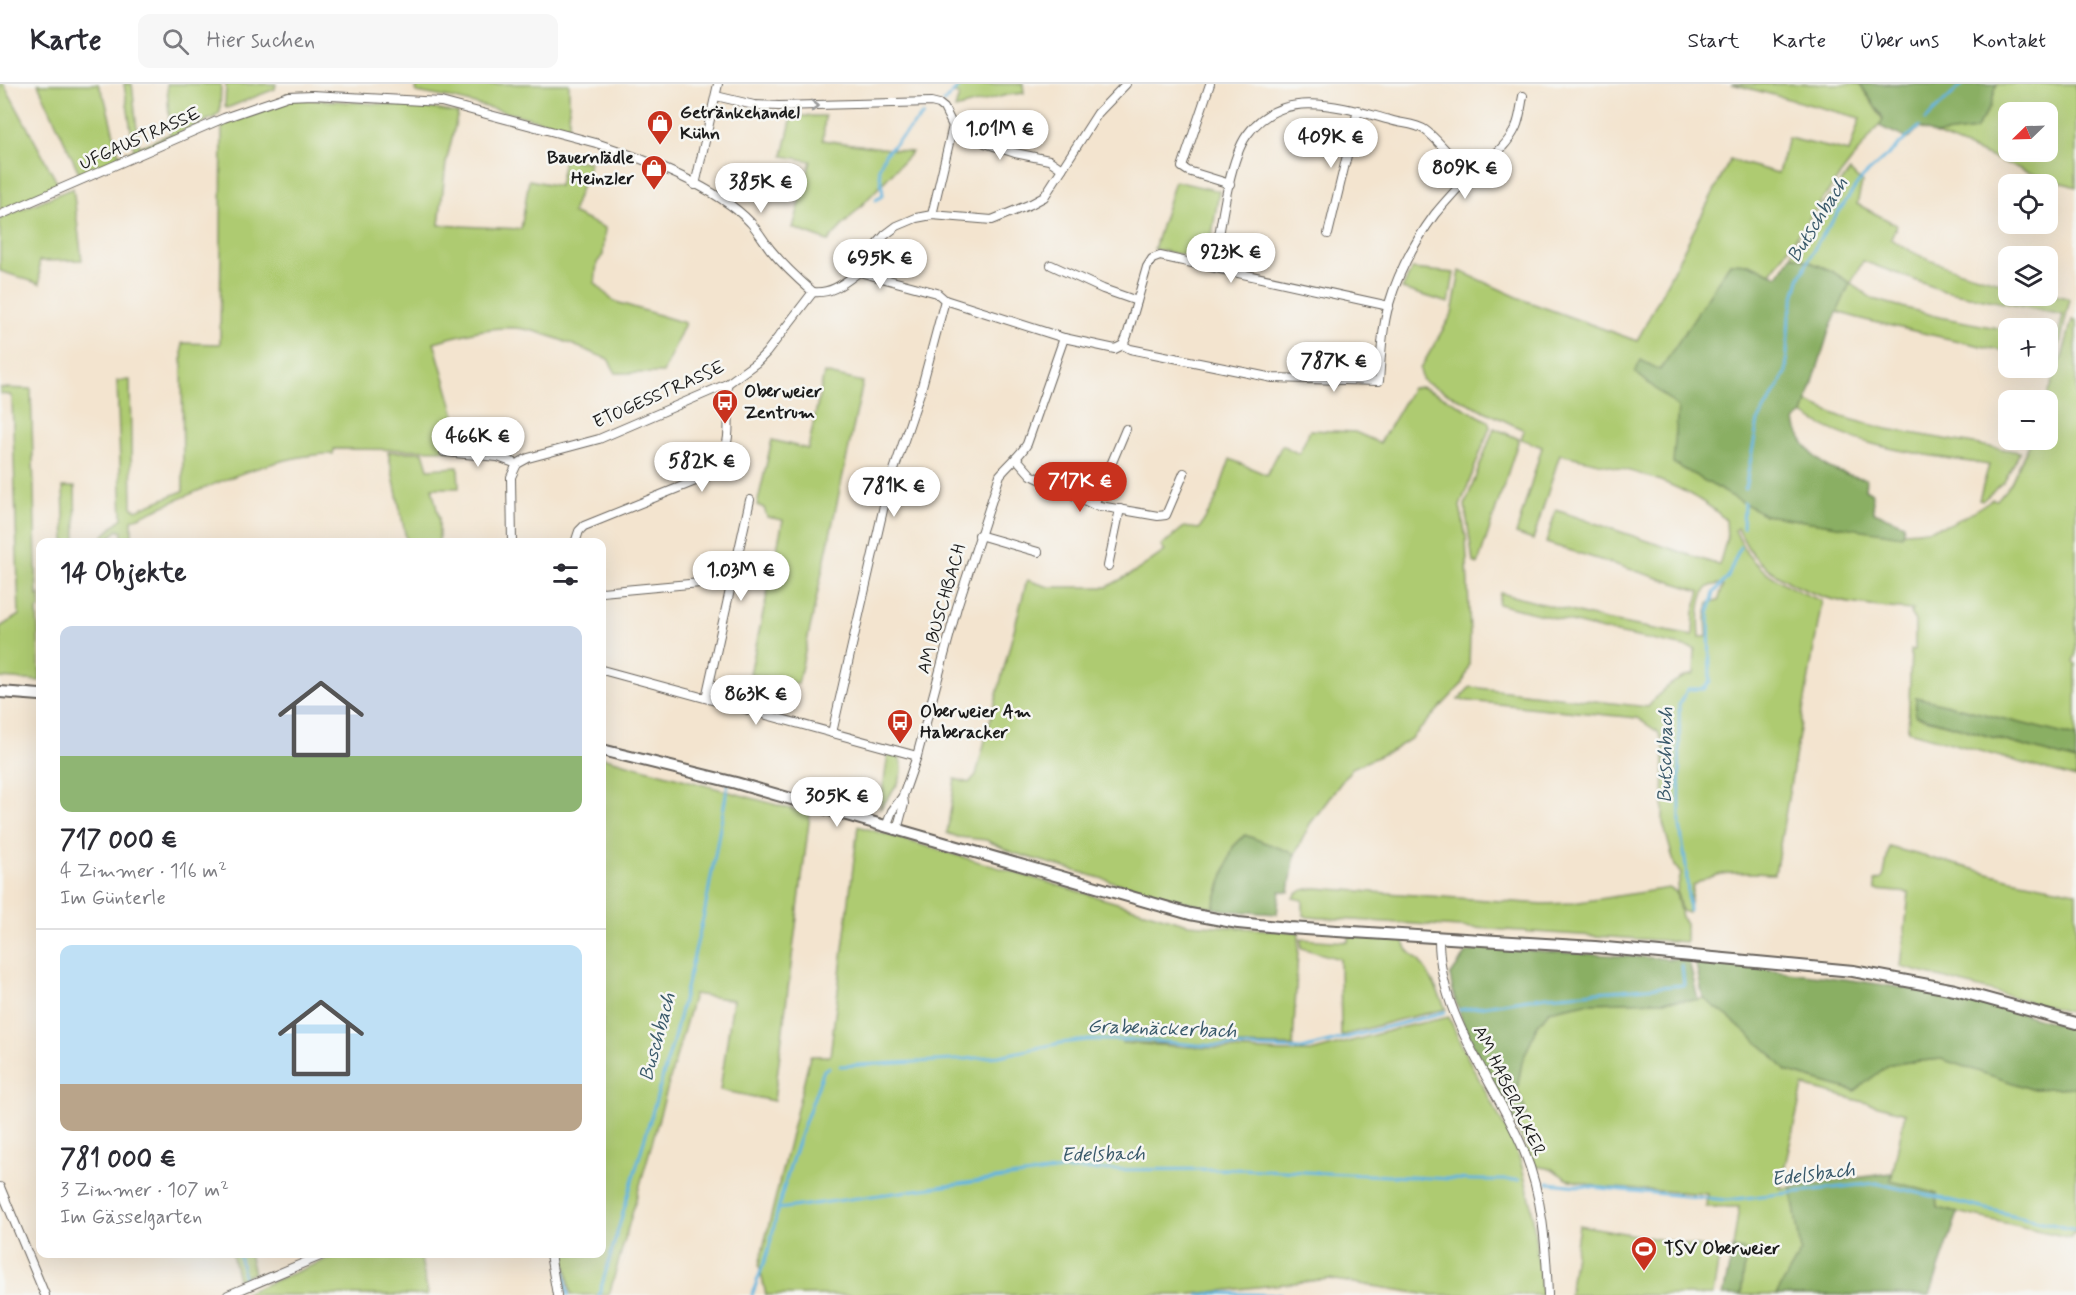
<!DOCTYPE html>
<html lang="de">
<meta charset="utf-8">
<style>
body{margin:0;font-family:Mynerve,sans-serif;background:#f7f7f7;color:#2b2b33;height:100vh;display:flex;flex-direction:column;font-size:22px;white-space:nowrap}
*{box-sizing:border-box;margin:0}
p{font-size:20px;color:#7c7c81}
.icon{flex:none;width:33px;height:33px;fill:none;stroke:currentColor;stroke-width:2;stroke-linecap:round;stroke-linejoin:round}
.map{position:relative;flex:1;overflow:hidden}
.side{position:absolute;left:36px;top:454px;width:570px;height:720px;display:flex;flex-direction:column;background:#fff;border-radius:12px;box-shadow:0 6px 24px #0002}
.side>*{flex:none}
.needle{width:39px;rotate:247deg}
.controls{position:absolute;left:1998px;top:18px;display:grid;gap:12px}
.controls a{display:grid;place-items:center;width:60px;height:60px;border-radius:12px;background:#fff;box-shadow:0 6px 24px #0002;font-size:30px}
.price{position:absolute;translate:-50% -51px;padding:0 14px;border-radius:21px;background:#fff;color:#222;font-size:20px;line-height:39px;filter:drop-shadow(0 2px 3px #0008)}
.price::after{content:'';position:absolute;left:50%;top:36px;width:18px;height:14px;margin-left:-9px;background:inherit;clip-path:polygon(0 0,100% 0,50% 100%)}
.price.active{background:#c8321e;color:#fff}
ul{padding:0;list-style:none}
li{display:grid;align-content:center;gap:12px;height:318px;padding:0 24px}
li+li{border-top:2px solid #e1e1e2}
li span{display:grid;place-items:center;height:186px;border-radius:12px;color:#555}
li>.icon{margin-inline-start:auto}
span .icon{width:108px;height:108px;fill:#fffc;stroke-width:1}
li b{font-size:26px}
h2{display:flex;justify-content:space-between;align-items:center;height:72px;padding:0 24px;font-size:26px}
header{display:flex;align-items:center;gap:36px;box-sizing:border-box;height:84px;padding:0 30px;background:#fff;border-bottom:2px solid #e1e1e2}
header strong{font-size:28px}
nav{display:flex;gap:33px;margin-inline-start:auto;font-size:21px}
.search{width:420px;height:54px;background:#f7f7f7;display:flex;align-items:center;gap:15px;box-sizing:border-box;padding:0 21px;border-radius:12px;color:#7c7c81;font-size:22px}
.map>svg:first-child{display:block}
.green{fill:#aecb71;stroke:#657446;stroke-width:1.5;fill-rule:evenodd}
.forest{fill:#8aaf63;stroke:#536640;stroke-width:1.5}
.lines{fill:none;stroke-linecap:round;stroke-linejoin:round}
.stream{stroke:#64b5df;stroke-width:3}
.street-casing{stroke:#67625b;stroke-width:10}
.secondary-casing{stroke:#67625b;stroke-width:14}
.street{stroke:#fff;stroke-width:8}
.secondary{stroke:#fff;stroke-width:10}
.oneway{stroke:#999}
.labels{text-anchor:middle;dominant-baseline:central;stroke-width:5;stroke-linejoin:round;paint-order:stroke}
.poi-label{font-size:18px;font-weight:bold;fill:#1c1c1c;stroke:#f6f6f2;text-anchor:start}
.street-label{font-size:18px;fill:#1c1c1c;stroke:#f6f6f2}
.water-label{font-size:20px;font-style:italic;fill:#39596a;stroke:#f6f6f2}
</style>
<header>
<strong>Karte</strong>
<div class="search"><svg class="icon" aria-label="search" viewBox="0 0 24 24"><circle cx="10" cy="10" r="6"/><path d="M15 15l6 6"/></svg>Hier suchen</div>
<nav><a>Start</a><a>Karte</a><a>Über uns</a><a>Kontakt</a></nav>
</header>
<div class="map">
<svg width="2076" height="1211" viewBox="0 0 2076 1211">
<rect width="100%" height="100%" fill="#f6f6f2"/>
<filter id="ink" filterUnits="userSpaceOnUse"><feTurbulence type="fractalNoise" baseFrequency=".0167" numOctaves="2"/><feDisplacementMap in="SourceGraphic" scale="12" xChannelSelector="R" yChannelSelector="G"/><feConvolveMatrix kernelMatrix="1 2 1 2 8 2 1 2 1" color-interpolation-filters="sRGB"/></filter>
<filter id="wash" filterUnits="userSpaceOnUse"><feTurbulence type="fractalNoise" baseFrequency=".008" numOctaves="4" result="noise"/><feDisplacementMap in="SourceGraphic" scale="24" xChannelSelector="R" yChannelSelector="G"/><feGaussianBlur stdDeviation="1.35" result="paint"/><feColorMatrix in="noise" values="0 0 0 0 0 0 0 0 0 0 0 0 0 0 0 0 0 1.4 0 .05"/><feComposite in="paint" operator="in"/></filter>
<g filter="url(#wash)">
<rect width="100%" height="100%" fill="#f3e4cf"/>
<g class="green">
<polygon points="0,0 4,0 58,100 80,91 38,0 98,0 105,15 119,71 134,66 124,0 132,0 139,63 170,50 167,0 221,0 220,28 215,33 0,127"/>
<polygon points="226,0 276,0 275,5 227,24 225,22"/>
<polygon points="417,0 569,0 569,44 455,15 416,8"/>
<polygon points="959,0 1023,0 1024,9 1007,11 955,25 959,11 954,10"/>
<path d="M1732,0H1860L1883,36L1835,98L1771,189L1749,180L1730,179L1660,287L1635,288L1678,323L1765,431L1902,451L1903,448C1943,447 1960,437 1992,415L1997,416L2011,399L2031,356H2048L2046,316L2063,270L2072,236L2076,237V569L2073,578L2076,580V653L1916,613V632L2076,677V694L1908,647L1911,566H1915V537L1910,529L1913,526C1863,522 1822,520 1779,492C1769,486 1758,478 1751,468C1745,461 1742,451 1737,444L1735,446C1739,454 1743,464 1748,471C1764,491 1798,508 1822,517L1775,790C1747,789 1716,784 1693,802L1688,829L1681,827L1677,806L1681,790L1675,782L1663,739L1664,661L1658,648L1637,634L1458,616L1470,603L1648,623C1662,606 1673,595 1694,590L1695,565L1603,546L1498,520L1500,509L1605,536L1693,552L1694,528L1700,507L1546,459L1556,426L1719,481L1727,454L1726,436C1681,394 1618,384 1560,370L1533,456L1516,450L1542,363L1521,355L1524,346L1426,299L1422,295L1420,285L1452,230L1460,187L1526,217L1637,257L1730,76L1778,89L1788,54L1849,68L1860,34ZM1719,500L1723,502L1718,517L1709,519L1706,533L1707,553H1700C1699,540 1698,511 1709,503C1712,501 1716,501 1719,500Z"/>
<path d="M1997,0H2076V103L2030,89L1936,51L1975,46L1990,23ZM2008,28H2048V68H2008Z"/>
<path d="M294,14L422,23L458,29L446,79L439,141L521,145L529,96L559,102L564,75L590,78L572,129L605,144L603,171L597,179L595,199L613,217L685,239L663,289H616L608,275C584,266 540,245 516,244C488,242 461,251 434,258L465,366L334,365L333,370C273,369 189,411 132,436V459H122V448L118,446L103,459H96L122,434L117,297L130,296L132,423L136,426L183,407L182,259L220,260L222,40L272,19Z"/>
<polygon points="792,32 825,32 823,56 912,68 828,157 793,144 811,77 783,72"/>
<path d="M1850,87L1862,99L1857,120L1897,141L1891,155C1925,179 1969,190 2008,200V212H2048V209L2070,215L2057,273L2054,276L2048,275V253L2057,254L2063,231L1944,207L1863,177L1851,199L1873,215L1939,233L2008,246V268L1865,236L1837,228L1850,199L1830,186L1792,171L1793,164L1825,119Z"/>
<polygon points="1175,97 1219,107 1208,176 1154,165"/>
<polygon points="73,104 82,176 39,177 40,200 0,187 0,134"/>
<polygon points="1412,185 1454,189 1449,219 1402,205"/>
<polygon points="824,289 863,298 798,600 750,590 783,436 767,433 764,424 757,421 772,356 808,365"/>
<polygon points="1421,303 1448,315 1488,337 1490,343 1460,422 1466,453 1470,550 1469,581 1463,599 1412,654 1395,665 1352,684 1310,740 1295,770 1245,751 1233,763 1213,824 1162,812 1014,769 986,756 958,753 947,749 955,695 969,699 976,691 1027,496 1049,503 1107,503 1136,487 1165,467 1161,462 1184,443 1199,445 1215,418 1230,375 1267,391 1282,361 1299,370 1310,346 1355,348 1380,359 1412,304"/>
<polygon points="0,304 31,305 37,512 40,510 40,523 37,526 40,597 0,594 0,543 19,531 12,314 10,311 0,310"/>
<path d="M1807,318L1842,333L1887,345L2020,368L2004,398L1982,417L1979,416L1989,381C1927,370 1857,366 1803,330Z"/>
<polygon points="1494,344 1519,355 1478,480 1473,478 1465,421"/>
<polygon points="388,368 423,368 428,385 458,383 459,404 432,404 439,434 439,459 407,459"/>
<polygon points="63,403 75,403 76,459 65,459"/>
<path d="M888,670L897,671C912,689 890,710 880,725Z"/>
<polygon points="602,673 810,730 774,1017 720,1006 733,916 694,910 609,1211 571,1211 564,1170 602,1170"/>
<polygon points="858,742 1188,840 1299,848 1293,962 1121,959 1281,968 1311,968 1403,943 1449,933 1463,965 1512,1057 1521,1079 1531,1119 1542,1211 1429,1211 1329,1195 1184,1211 766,1211 759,1181 810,972 830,972"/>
<polygon points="1889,763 2011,795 2076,808 2076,930 1901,883 1909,809 1876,806 1875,797 1882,795 1884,791"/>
<path d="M1316,804L1543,820L1573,819L1669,804L1676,808L1681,833L1686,839V858L1308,833L1303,831V816L1293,814C1299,806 1306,805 1316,804Z"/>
<path d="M1349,852L1404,855C1404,866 1413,870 1420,878C1431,892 1438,908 1446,925L1398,936L1341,952L1340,875L1301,864V855L1348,858Z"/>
<polygon points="1703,914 1730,934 1771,970 1786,987 1854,1007 1890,980 1942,975 2031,1005 2076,1003 2076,1149 2073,1149 2072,1154 1938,1124 1937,1110 1891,1097 1905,1029 1803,1002 1780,1104 1791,1103 1801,1167 1776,1211 1741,1211 1746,1167 1733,1164 1739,1123 1706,1123 1707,1110 1599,1103 1567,1095 1552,1085 1534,1082 1512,1034 1527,1031 1517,1005 1522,978 1537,942 1549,927 1586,919 1698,916"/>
<polygon points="1579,1141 1720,1166 1713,1211 1569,1211"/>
<polygon points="232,1170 249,1170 254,1189 238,1196"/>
<polygon points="340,1170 420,1170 428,1211 240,1211"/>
</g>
<g class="forest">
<polygon points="1860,0 1997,0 1990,23 1975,46 1936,51 1919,44 1908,55 1879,42 1883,36 1882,32"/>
<path d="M1792,171L1830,186L1850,199L1829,247L1803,330L1795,336C1796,352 1812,372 1826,382C1837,389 1853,392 1866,395L1865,405L1872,409L1874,428L1904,440L1902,452L1765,431L1673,379L1678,323L1635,288L1641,276L1660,286L1730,179L1749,180L1778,192Z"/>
<polygon points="1916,613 2076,653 2076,677 1915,631"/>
<polygon points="1245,751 1295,770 1289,808 1280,807 1277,830 1232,827 1213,824 1233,763"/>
<path d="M1489,864L1689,876L1698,916L1586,919L1549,927L1537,942L1522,978L1517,1005L1527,1031L1512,1034C1488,990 1458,943 1450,892L1467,868Z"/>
<polygon points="1695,876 1859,897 1968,914 2076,945 2076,1003 2031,1005 1941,975 1890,980 1855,1007 1786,987 1771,970 1730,934 1703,914"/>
<polygon points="1892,1089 1891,1097 1937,1110 1938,1124 1958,1129 1930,1211 1776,1211 1801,1167 1791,1103"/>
<polygon points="1733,1164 1746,1167 1741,1211 1723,1211"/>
</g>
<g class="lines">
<g class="stream">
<polyline points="944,18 961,0"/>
<polyline points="1925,36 1963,0"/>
<polyline points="876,116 883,111 879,84 885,70 923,31"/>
<polyline points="1745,405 1758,337 1786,289 1789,232 1799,195 1818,158 1861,95 1919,43"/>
<polyline points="1743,444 1744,419"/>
<polyline points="1689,827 1686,782 1680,742 1679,620 1688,605 1704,605 1710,597 1709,528 1714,509 1728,493 1740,463"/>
<polyline points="1459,926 1547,912 1684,901 1682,881"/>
<polyline points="840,982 954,976 999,972 1061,959 1087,956 1144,956 1197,961 1302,965 1445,928"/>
<polyline points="1548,1099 1727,1116 1876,1099 2076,1146"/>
<path d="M778,1125C790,1077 807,1032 824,986L829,983"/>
<polyline points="239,1170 244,1194"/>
<polyline points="561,1170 568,1211"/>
<polyline points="599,1211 674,954 705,826 728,700"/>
<polyline points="752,1211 768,1168 778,1125 1061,1086 1241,1085 1473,1096 1519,1096"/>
<polyline points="1199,1211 1217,1209 1281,1211"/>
</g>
</g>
</g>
<g filter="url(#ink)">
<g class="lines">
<g class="street-casing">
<g id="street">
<polyline points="1210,0 1182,83 1188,87 1230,100"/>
<polyline points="716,12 754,21 779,22 931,18 939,20 944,24 953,42 985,59 1015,69 1049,76 1062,85"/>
<polyline points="695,101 718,0"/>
<path d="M0,131L224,34L288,12L312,11L441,18L596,59C642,74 718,103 751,139C758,147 764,157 770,165C783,181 798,195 813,208"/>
<polyline points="932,131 953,42"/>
<polyline points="1328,150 1358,26"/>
<polyline points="1051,181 1103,205 1137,217"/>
<path d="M1214,183C1220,149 1228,77 1247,51C1282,2 1342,23 1390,36C1402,40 1415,39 1425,46C1439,56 1457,80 1469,93"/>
<polyline points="859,188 860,180 885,151 897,142 916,134 932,131 992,136 1031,120 1044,113 1098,29 1126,0"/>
<path d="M813,208C832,210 844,199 859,188L937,209L945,216L1064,254L1115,265L1123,261L1130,265L1273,294L1379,297C1381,272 1382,244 1389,220C1398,189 1416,156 1435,130C1446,117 1457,104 1469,93C1486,77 1506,65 1516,43C1520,34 1521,22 1523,12"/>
<polyline points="1123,261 1127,252 1147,183 1152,175 1160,172 1389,222"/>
<polyline points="444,368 498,373 517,380"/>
<polyline points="1016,374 1031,391 1094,421 1158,432 1166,431 1184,389"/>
<polyline points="1094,421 1126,345"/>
<polyline points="979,451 1038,468"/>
<polyline points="512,459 511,393 517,380 528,374 599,355 727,300 756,279 766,269 813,208"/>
<path d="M575,459L579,447L584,442L715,389C734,362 728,330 727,300"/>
<polyline points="1108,482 1120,425"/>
<polyline points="602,508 733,496"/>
<polyline points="602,586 917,672"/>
<polyline points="706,614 750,416"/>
<polyline points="832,649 888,404 921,306 945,216"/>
<path d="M886,743L892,727L903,712L917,672L957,523L1000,391C1009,380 1020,372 1027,360L1064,254"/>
<polyline points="897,746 904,720 903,712"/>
<path d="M1439,853C1438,933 1495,997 1524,1067C1543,1113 1546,1162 1548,1211"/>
<polyline points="0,1103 45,1211"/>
<polyline points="550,1170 557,1211"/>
<polyline points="228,1211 325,1170"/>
</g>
</g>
<g class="secondary-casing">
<g id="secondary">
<polyline points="0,608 40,611"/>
<polyline points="602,666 736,699 1190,830 1238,839 1289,844 1595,863 1853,887 1955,906 2076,939"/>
</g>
</g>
<use href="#street" class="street"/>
<use href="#secondary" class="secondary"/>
</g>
<defs><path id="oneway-chevron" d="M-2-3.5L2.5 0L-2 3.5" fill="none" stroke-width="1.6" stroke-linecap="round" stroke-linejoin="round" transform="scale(1.5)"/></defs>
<use class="oneway" href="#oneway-chevron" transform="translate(815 22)"/>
</g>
<defs>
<g id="shop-pin" transform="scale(1.35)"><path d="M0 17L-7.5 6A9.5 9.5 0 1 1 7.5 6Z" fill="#c8321e" stroke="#f6f6f2"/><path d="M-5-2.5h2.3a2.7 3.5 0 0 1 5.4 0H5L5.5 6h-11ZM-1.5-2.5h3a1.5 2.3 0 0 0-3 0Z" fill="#fff"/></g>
<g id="bus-pin" transform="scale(1.35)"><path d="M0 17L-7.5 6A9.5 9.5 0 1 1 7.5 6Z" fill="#c8321e" stroke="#f6f6f2"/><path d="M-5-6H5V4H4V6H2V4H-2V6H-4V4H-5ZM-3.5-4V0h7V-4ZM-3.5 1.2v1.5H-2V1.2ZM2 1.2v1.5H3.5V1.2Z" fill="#fff"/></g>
<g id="stadium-pin" transform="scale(1.35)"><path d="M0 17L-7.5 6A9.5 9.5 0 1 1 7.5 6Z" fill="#c8321e" stroke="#f6f6f2"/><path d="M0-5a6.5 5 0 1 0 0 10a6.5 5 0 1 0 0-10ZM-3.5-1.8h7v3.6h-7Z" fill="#fff"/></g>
</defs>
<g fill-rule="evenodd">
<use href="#shop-pin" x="660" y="39"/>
<use href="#shop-pin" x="654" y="84"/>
<use href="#bus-pin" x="725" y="318"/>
<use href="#bus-pin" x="900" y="638"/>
<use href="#stadium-pin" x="1644" y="1165"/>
</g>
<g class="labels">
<g class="poi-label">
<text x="680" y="29">Getränkehandel<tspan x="680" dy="21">Kühn</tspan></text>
<text x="634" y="74" text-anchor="end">Bauernlädle<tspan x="634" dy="21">Heinzler</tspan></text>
<text x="744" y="308">Oberweier<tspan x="744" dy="21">Zentrum</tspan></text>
<text x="920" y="628">Oberweier Am<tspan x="920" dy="21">Haberacker</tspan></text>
<text x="1664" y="1165">TSV Oberweier</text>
</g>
<g class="street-label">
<text transform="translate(140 55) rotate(-24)">UFGAUSTRASSE</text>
<text transform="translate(659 311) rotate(-24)">ETOGESSTRASSE</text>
<text transform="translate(942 525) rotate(-74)">AM BUSCHBACH</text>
<text transform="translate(1509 1007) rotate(64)">AM HABERACKER</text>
</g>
<g class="water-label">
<text transform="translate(1818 136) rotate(-58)">Butschbach</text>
<text transform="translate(1666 671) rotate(-89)">Butschbach</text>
<text transform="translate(1162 945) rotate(2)">Grabenäckerbach</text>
<text transform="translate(658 953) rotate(-75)">Buschbach</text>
<text transform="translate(1103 1071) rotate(-1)">Edelsbach</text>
<text transform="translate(1813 1091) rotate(-7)">Edelsbach</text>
</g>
</g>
</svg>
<div class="controls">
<a><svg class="needle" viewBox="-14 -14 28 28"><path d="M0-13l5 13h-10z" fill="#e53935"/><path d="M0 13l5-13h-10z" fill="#7c7c81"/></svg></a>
<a><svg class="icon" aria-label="locate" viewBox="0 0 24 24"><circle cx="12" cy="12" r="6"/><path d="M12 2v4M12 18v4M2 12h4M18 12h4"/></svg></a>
<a><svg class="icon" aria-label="layers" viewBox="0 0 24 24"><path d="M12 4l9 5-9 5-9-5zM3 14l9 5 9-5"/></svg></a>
<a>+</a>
<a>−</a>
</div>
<b class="price" style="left:1000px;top:77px">1.01M €</b>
<b class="price" style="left:1331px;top:85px">409K €</b>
<b class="price" style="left:1465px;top:116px">809K €</b>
<b class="price" style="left:761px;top:130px">385K €</b>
<b class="price" style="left:1231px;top:200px">923K €</b>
<b class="price" style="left:880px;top:206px">695K €</b>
<b class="price" style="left:1334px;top:309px">787K €</b>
<b class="price" style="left:478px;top:384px">466K €</b>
<b class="price" style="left:702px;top:409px">582K €</b>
<b class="price active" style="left:1080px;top:429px">717K €</b>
<b class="price" style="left:894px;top:434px">781K €</b>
<b class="price" style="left:741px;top:518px">1.03M €</b>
<b class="price" style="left:756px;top:642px">863K €</b>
<b class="price" style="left:837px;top:744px">305K €</b>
<section class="side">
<h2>14 Objekte<svg class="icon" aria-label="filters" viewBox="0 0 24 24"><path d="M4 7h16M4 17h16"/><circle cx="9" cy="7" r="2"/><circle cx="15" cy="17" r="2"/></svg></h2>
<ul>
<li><span style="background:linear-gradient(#c9d6e8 70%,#8fb573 0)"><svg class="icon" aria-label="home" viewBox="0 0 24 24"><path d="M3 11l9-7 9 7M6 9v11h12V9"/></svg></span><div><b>717 000 €</b><p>4 Zimmer · 116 m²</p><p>Im Günterle</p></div></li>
<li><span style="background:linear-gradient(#bfe0f5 75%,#b9a48a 0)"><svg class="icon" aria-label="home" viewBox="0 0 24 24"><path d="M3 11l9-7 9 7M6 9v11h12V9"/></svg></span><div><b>781 000 €</b><p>3 Zimmer · 107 m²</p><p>Im Gässelgarten</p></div></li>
</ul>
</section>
</div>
